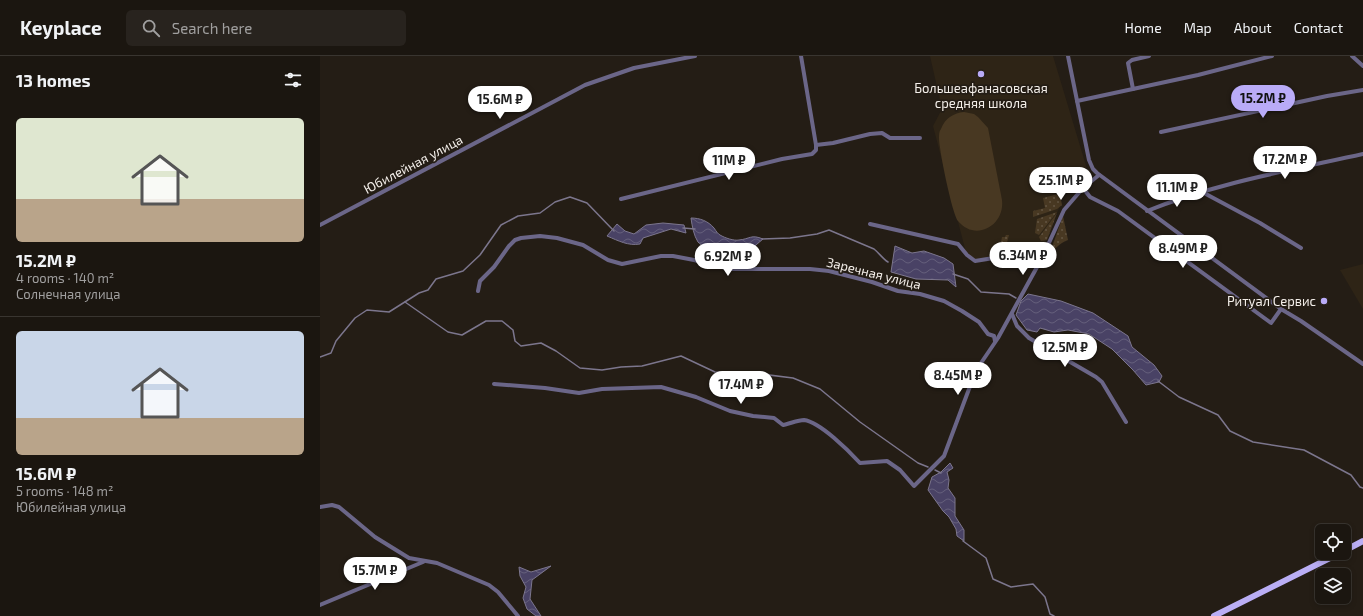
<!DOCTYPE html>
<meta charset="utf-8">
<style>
body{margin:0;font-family:"Exo 2",sans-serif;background:#28231e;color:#f1f3f6;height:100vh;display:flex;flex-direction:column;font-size:15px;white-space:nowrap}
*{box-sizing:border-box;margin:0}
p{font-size:13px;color:#a09f9f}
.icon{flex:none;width:22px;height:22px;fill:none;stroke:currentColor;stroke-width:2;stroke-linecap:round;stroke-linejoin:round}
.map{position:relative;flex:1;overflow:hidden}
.drawer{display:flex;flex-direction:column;background:#1b1610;width:320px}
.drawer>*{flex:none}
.buttons{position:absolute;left:995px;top:468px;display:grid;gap:8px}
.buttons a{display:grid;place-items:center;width:36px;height:36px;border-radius:6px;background:#1b1610;box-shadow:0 2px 6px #0003,0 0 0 1px #393530;font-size:20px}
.price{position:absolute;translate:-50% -34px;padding:0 9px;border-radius:14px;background:#fff;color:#222;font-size:13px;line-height:26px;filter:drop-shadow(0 1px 2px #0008)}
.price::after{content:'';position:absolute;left:50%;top:24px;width:12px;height:9px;margin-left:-6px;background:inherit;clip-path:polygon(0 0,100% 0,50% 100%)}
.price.current{background:#b9abf7;color:#111}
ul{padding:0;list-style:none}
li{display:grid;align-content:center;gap:8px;height:212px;padding:0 16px}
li+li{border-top:1px solid #393530}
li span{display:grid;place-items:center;height:124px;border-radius:6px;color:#555}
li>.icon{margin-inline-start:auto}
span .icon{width:72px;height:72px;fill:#fffc;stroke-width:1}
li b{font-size:17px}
h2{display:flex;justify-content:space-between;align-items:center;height:48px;padding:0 16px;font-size:17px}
header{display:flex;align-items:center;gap:24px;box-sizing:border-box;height:56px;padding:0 20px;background:#1b1610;border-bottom:1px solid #393530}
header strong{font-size:19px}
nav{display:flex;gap:22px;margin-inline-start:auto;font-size:14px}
.search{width:280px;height:36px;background:#28231e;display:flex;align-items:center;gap:10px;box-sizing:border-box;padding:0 14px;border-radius:6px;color:#a09f9f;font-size:15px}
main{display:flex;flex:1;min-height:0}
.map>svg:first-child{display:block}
.built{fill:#2e2416}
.grass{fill:url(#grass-dots)}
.pitch{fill:#483822}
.water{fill:url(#water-waves);stroke:#7c768d}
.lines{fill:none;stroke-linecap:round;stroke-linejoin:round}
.stream{stroke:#7c768d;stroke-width:1.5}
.street{stroke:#6b6688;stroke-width:4}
.primary{stroke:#baaef5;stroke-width:6}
.poi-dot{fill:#b9abf7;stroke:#241d15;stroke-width:1.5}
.labels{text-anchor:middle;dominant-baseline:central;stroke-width:3.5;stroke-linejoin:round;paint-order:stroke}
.poi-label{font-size:13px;fill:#f4efea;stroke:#241d15}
.street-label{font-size:13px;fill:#f4efea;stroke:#241d15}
</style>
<header>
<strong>Keyplace</strong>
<div class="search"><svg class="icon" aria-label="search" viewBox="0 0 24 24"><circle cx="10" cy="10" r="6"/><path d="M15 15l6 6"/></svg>Search here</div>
<nav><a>Home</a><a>Map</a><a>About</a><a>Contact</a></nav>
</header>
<main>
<section class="drawer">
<h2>13 homes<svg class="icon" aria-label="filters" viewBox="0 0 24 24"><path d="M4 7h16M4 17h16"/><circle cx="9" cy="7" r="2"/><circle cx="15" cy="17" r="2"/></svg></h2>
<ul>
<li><span style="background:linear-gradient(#dfe7d0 65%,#b9a48a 0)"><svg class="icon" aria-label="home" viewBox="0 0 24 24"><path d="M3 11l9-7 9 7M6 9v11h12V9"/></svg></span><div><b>15.2M ₽</b><p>4 rooms · 140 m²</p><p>Солнечная улица</p></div></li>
<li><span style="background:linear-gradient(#c9d6e8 70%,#b9a48a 0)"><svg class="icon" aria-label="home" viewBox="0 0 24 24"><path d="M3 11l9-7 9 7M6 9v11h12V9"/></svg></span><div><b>15.6M ₽</b><p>5 rooms · 148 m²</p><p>Юбилейная улица</p></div></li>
</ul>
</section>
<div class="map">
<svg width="1043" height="560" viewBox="0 0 1043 560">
<defs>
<pattern id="grass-dots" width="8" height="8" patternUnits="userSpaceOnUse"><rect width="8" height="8" fill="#483822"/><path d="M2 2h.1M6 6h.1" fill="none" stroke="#635542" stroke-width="1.8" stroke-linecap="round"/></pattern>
<pattern id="water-waves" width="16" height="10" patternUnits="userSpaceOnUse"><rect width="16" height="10" fill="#494265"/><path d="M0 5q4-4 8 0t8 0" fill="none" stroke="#645e7b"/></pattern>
</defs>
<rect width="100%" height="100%" fill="#241d15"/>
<g class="built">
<polygon points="610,0 733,0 767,113 729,117 740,150 721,196 648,204 613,70 622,53"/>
<polygon points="1043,208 1043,253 1020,214"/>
</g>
<g class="grass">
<polygon points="737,117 739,132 726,135 725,130 722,130 720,120"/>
<polygon points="738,138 740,139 742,149 737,153 713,161 713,155 725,152 723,142"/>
<polygon points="737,156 719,179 715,177 717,163"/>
<polygon points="737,157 727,184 721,185 719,181"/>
<path d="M743,160L748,184C739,187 733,195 728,202Z"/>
<polygon points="686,179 689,179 686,190 697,193 699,188 703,190 705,188 710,188 709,192 679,197 682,181 685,181"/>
</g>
<path class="pitch" d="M644,56L654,58L658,61L668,72L682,144C685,170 655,186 638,165C632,157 619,93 619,82C619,79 619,75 621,73C625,62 634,57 644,56Z"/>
<g class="water">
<path d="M371,162C380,162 388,165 394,172C396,175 398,178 400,179C405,182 414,185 419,184C430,183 431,178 443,183C438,187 432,193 426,196C416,199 385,195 378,186C374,180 372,170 371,162Z"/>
<path d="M343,167L364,169L366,177L351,173L323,182L320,188C308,190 299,185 287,180L297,168L305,175L314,178L326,169Z"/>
<polygon points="575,190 592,197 604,195 624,202 633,208 636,231 628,224 596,223 571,216"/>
<polygon points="708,238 741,245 773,257 808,280 812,291 834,309 842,320 839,326 826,329 813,314 792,293 769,278 748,274 734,276 720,272 717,276 707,274 696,259 701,245"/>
<polygon points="630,407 633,412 627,416 629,424 628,432 635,442 635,460 644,474 644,485 637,480 636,473 629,461 623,455 608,434 612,421 621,416"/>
<polygon points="231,510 212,524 210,543 221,560 216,560 207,553 203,542 206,531 200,520 199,511 211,516"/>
</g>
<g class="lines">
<g class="stream">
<polyline points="363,172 375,173"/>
<path d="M442,183L470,182L497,178L509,174L554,193C559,197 563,203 568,206"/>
<polyline points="633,218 648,223 661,236 689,238 696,242"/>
<polyline points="85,246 128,276 142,279 166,265 182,265 193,274 195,285 201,290 221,287 236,295 260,312 282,314 301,311 322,310 361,300 395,316 441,318 473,322 500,333 540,366 598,407 608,411"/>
<polyline points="0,301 11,297 16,285 35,262 47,254 69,256 99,237 108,234 116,223 143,215 160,199 181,169 198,160 220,157 235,146 250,141 267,147 294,175"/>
<polyline points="838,325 859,341 898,359 910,375 933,386 984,394 1031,419 1040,431 1043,432"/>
<polyline points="615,414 621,417"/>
<polyline points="643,485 666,502 673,523 691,531 713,528 725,541 730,558 734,560"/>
</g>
<g class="street">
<polyline points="748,0 769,104 773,113 777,117 961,253 981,265 1043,308"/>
<polyline points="1032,0 1043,10"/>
<polyline points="813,33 808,7 812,4 829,0"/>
<polyline points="757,45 878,19 952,0"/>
<polyline points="841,76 1007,40 1043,34"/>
<polyline points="496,89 513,87 550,78 562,77 570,82 600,82"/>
<polyline points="763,132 770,141 798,155 951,267 961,253"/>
<polyline points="884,137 940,167 981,192"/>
<polyline points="301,143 462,103 492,98 496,94 496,89 481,0"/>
<path d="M827,155C896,127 971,114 1043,98"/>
<polyline points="550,168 638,188 647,199 655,205 686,200 722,202"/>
<polyline points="0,169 265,29 314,12 375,0"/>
<polyline points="158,235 160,225 174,211 189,190 195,184 201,182 220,180 237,182 263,189 288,204 302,208 341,200 353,200 374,204 410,213 490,213 509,215 552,226 578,235 600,238 624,245 642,255 659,266 668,278 674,280 675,285"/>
<polyline points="692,258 697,270 709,282 776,321 782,326 806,366"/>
<path d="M174,328L225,332L259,337L282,333L341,331L376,341L410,355L433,360L454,362L463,369C469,368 478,364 484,364C500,366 529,395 540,407L567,405L580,414L594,430L624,400L649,333L661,307L678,282L722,202L744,154L763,132L779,119"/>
<polyline points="0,451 12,449 19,451 55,481 89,502 117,507 169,529 178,536 198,560"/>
<polyline points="0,549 103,506"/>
</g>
<g class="primary">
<polyline points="1024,495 1043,485"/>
<polyline points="894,560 1020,497"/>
</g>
</g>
<g class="poi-dot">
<circle cx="661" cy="18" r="4"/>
<circle cx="1004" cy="245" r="4"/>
</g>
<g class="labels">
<g class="poi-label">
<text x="661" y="32">Большеафанасовская<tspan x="661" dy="15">средняя школа</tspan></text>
<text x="996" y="245" text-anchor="end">Ритуал Сервис</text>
</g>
<g class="street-label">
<text transform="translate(93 108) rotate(-28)">Юбилейная улица</text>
<text transform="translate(554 217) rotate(14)">Заречная улица</text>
</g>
</g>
</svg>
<div class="buttons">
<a><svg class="icon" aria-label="locate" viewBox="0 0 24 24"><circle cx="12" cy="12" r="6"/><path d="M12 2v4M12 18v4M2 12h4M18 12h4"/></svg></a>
<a><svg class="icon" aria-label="layers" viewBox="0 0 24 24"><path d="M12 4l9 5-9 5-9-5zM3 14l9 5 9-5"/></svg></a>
</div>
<b class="price current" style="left:943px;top:63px">15.2M ₽</b>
<b class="price" style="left:180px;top:64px">15.6M ₽</b>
<b class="price" style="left:965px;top:124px">17.2M ₽</b>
<b class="price" style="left:409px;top:125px">11M ₽</b>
<b class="price" style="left:741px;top:145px">25.1M ₽</b>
<b class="price" style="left:857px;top:152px">11.1M ₽</b>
<b class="price" style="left:863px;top:213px">8.49M ₽</b>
<b class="price" style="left:703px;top:220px">6.34M ₽</b>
<b class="price" style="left:408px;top:221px">6.92M ₽</b>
<b class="price" style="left:745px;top:312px">12.5M ₽</b>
<b class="price" style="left:638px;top:340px">8.45M ₽</b>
<b class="price" style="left:421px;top:349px">17.4M ₽</b>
<b class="price" style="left:55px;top:535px">15.7M ₽</b>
</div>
</main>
